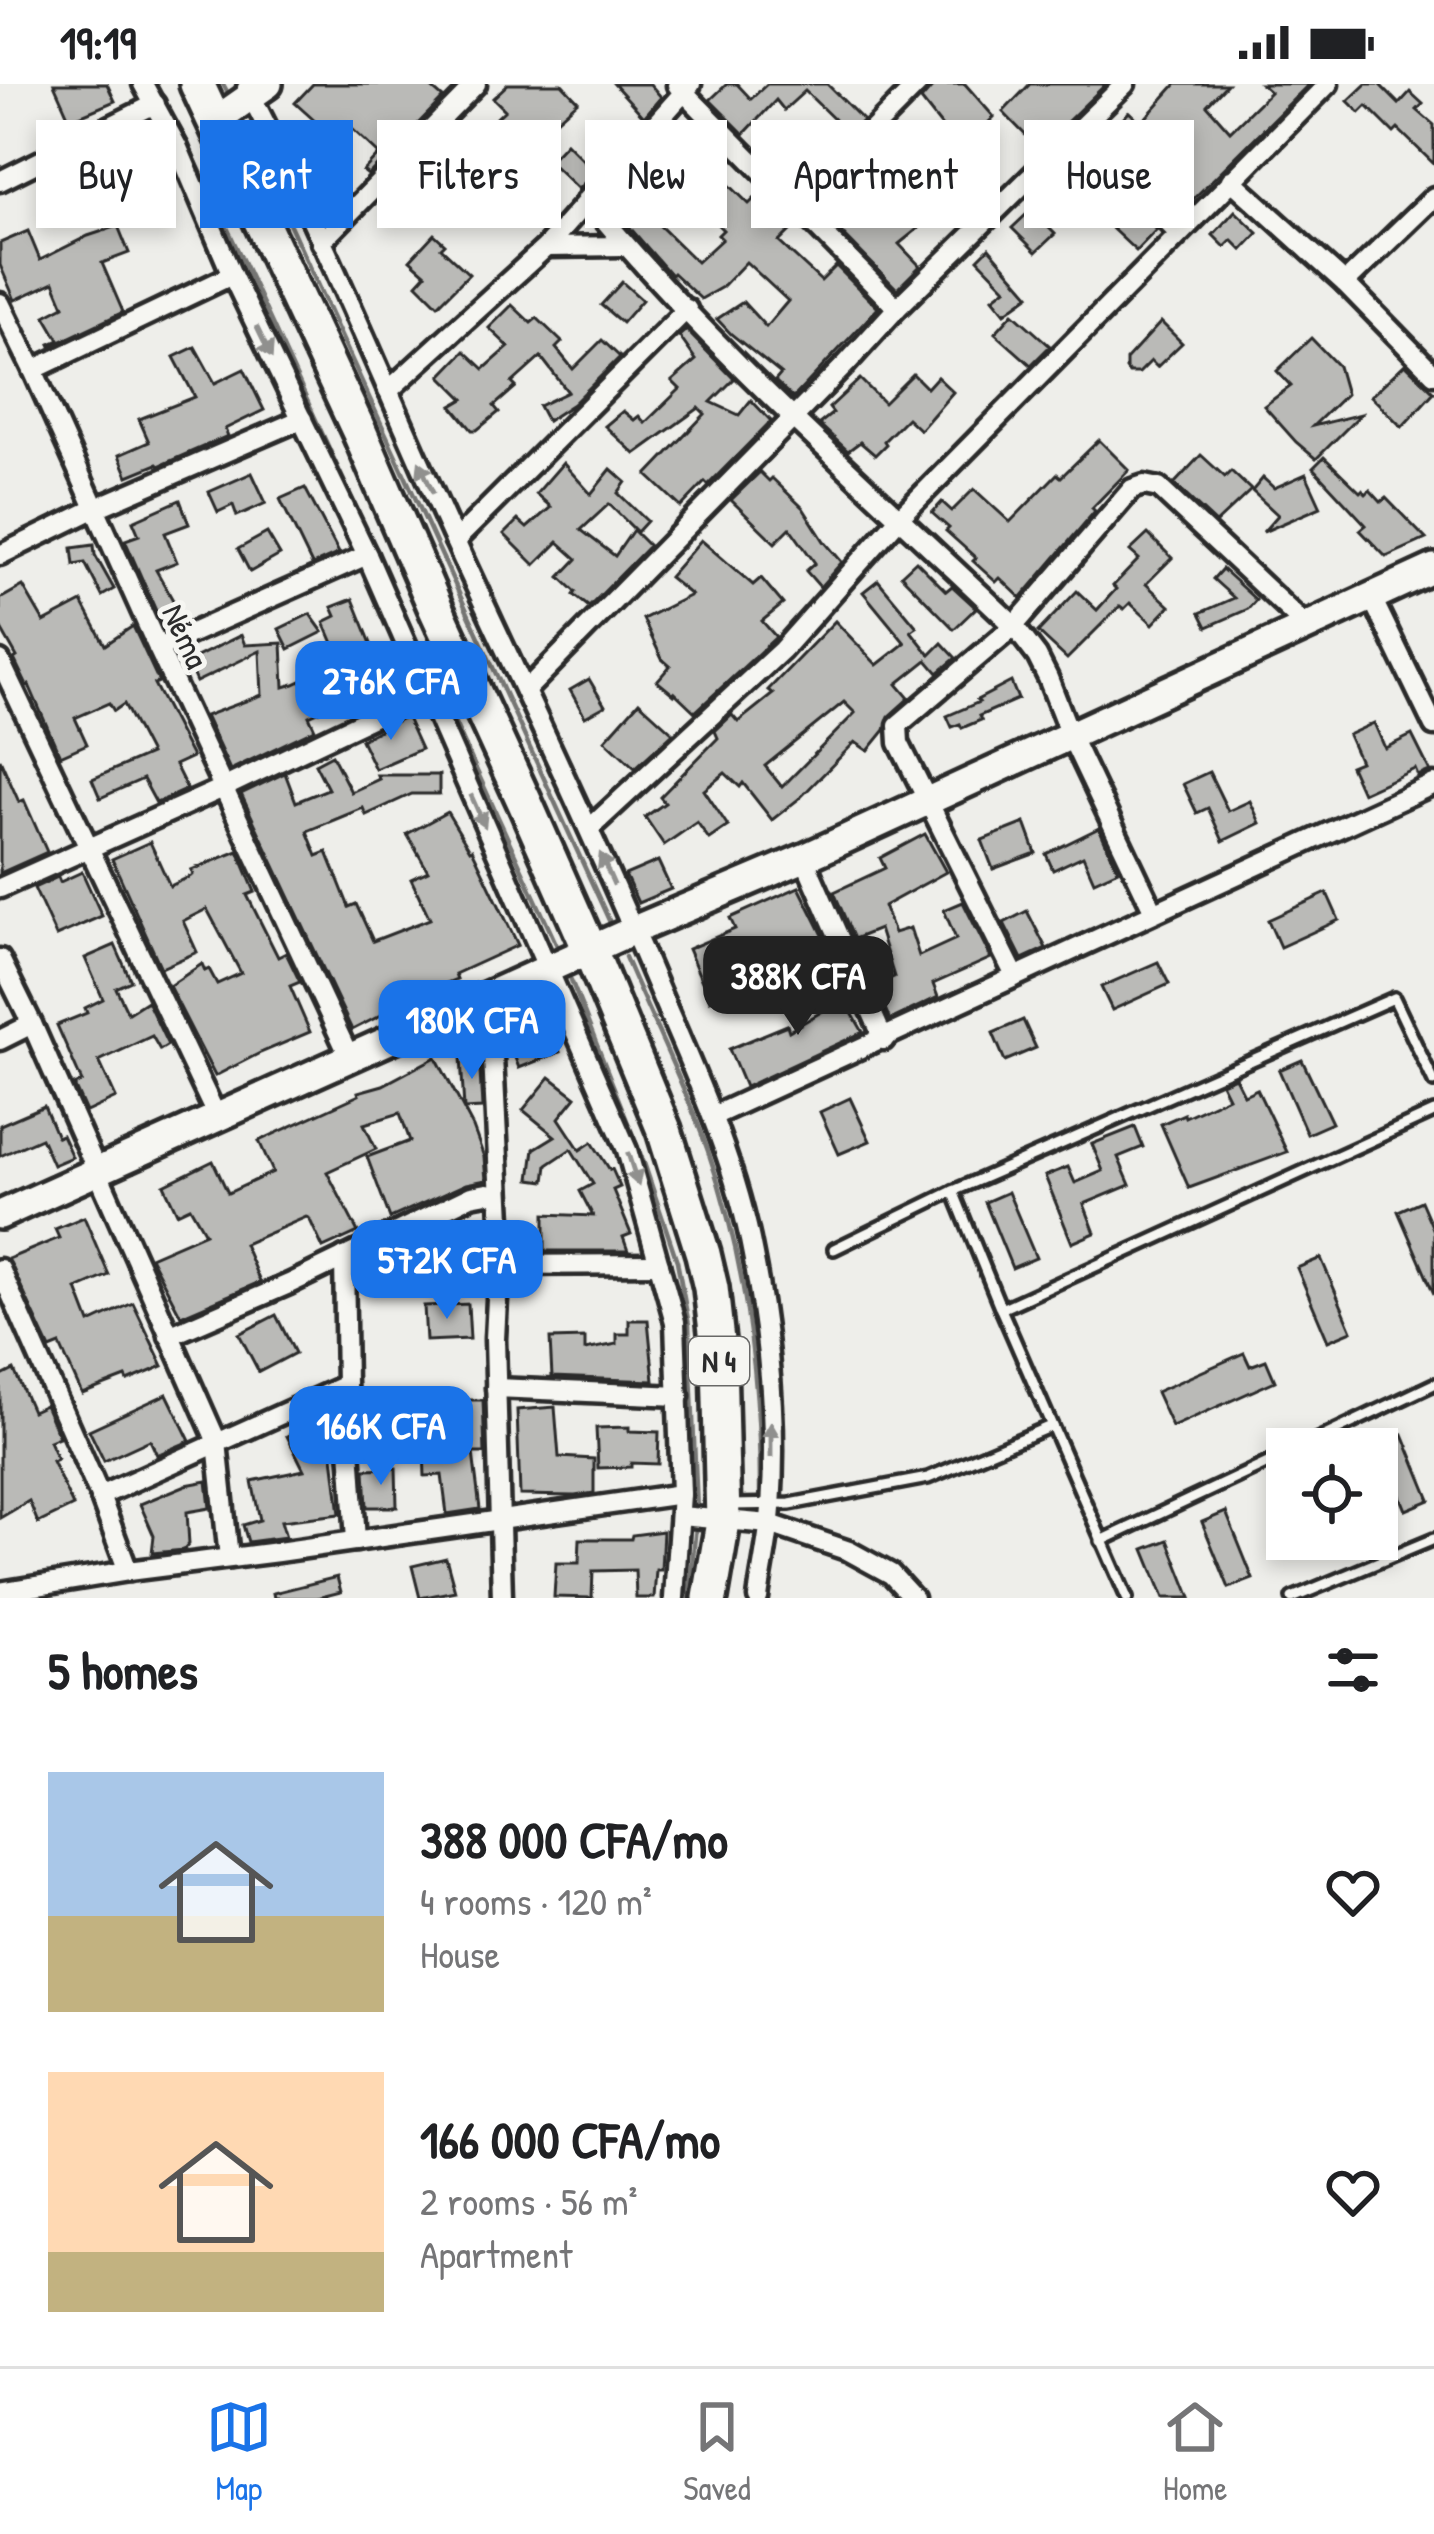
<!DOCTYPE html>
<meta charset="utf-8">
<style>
body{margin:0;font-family:"Patrick Hand",sans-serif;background:#f2f2f2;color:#202124;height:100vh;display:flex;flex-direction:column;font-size:45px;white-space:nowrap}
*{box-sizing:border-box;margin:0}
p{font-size:39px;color:#757577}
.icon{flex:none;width:66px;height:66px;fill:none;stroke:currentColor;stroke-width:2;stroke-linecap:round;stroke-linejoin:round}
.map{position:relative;height:1514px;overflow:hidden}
.side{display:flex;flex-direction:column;background:#fff;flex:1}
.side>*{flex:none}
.top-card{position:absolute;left:36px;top:36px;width:1362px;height:108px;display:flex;gap:24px}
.buttons{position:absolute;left:1266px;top:1344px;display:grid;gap:24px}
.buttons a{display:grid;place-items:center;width:132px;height:132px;border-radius:0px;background:#fff;box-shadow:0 6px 18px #0003;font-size:60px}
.price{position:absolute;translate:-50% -102px;padding:0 27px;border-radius:24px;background:#1a73e8;color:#fff;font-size:39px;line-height:78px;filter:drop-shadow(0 3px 6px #0008)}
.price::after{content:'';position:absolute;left:50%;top:72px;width:36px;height:27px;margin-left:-18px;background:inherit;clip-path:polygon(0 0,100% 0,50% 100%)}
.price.on{background:#222;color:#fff}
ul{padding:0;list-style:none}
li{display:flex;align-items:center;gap:36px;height:300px;padding:0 48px}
li span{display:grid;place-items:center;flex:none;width:336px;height:240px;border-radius:0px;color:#555}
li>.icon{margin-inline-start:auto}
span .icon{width:144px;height:144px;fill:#fffc;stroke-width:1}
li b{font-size:51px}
h2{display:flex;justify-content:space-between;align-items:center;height:144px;padding:0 48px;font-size:51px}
.chip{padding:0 42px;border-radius:0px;background:#fff;box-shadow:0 6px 18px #0003;font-size:42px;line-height:108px}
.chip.on{background:#1a73e8;color:#fff}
.status{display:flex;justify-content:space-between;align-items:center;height:84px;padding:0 60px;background:#fff;direction:ltr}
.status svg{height:33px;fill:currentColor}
.dock{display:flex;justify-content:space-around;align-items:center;height:168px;border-top:3px solid #e0e0e0;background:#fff;font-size:33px;color:#757577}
.dock a{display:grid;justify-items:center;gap:6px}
.dock .on{color:#1a73e8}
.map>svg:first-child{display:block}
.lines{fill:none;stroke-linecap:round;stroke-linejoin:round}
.stream{stroke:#757573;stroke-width:4.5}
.building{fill:#babab7;stroke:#2b2b2b;stroke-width:3;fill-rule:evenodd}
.lane-casing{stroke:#2b2b2b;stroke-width:18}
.street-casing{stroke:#2b2b2b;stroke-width:27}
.secondary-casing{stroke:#2b2b2b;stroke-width:36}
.highway-casing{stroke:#2b2b2b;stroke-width:42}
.lane{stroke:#f6f6f2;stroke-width:9}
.street{stroke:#f6f6f2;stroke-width:18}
.secondary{stroke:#f6f6f2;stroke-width:27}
.highway{stroke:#f6f6f2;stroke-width:33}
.oneway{fill:#90908e}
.labels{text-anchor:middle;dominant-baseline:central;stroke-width:10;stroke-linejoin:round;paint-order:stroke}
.shield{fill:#f6f6f2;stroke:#686867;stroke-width:3}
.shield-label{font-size:30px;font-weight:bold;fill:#2b2b2b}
.street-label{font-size:33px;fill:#2b2b2b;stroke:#f6f6f2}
</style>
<div class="status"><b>19:19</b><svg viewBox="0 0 49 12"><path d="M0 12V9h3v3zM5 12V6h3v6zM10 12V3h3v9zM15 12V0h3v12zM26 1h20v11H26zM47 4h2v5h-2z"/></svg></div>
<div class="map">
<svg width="1434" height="1514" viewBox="0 0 1434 1514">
<rect width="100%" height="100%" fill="#eeeeea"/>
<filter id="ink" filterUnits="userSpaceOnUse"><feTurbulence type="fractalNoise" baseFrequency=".00833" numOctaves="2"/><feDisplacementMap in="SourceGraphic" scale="24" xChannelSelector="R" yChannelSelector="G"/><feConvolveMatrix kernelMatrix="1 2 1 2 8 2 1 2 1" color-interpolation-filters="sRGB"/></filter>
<g filter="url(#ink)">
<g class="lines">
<g class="stream">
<polyline points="154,0 184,52 256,205 558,864"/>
<polyline points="223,0 229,11"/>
<polyline points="240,32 613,845"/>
<path d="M625,873C652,937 685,1001 708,1067C747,1180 761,1299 760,1419"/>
<polyline points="571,896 644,1079 677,1177 689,1241 697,1425"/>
<polyline points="753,1490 759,1442"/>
<polyline points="689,1514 696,1442"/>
</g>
</g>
<g class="building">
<polygon points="54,0 107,0 115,17 70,36"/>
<polygon points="313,0 427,0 443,14 368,91 363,87 379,70 348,41 335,55 295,19"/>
<polygon points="508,0 562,0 578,17 533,57 530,54 484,97 458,70 505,26 493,14"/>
<polygon points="614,0 650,0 661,13 644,33"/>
<polygon points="727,0 737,0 751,15 767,0 827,0 863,36 849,50 805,7 784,26 776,16 744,50 710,16"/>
<polygon points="935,0 965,0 994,33 963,63 990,93 965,115 956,106 930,135 899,160 920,182 897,205 838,145 875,112 851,87 884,53 900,69 947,49 921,16"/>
<polygon points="1030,0 1106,0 1039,65 1003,28"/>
<polygon points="1176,0 1227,0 1207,21 1230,47 1270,8 1261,0 1309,0 1182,126 1136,79 1135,81 1105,55 1129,28 1141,39"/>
<polygon points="1366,0 1379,0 1399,20 1410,8 1423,20 1417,26 1434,41 1434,80 1398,45 1394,49 1367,22 1360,29 1348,17"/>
<polygon points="566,59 595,88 578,105 549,77"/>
<polygon points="805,59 821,78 797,103 778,82"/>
<path d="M687,73L710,97L717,89L749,120L761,108L796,141L779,158L821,197L836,182L878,224L793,314L775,297L781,290L731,250L717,235L743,218L766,243L788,217L746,178L722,203L701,215L673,189L671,191L606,116L614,107L620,108L645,83L661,98ZM689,112L723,146L718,151L722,155L697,178L658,140Z"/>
<polygon points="1092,93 1124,125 1130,119 1156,146 1136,167 1103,136 1097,142 1070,114"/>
<polygon points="1031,126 1055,150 1036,168 1012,144"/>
<polygon points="1235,127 1258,149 1242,166 1232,156 1225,163 1213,151"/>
<polygon points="118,142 129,169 102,179 123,228 51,262 50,260 59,256 45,232 64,222 54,198 15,216 0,181 0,159 28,147 40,176 88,152"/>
<polygon points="434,150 445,160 441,164 469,190 438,221 417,200 426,190 410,176"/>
<polygon points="989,164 1030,211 1005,229 993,214 1006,204 978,175"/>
<polygon points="622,198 642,216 622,239 601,221"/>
<polygon points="512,221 531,239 537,234 562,258 556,264 573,285 602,256 620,273 573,320 547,337 539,322 568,308 541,273 512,299 516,303 494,322 499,328 477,346 472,346 452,322 464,315 441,292 465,267 484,285 509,263 489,244"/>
<polygon points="1013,229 1050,262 1031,281 995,249"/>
<polygon points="1161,238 1182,259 1157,283 1151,277 1139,289 1129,289 1126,285 1126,276"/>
<polygon points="686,246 734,295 711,318 739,331 751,316 771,337 708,401 705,398 681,423 647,391 705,330 699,324 635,370 605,342 623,327 634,336 639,332 645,339 680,305 672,297 696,276 679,252"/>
<polygon points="1311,254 1338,282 1346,310 1313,342 1361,330 1316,375 1296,358 1264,322 1291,302 1277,287"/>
<polygon points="195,263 215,299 244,285 264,326 225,345 228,352 159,382 157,380 128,392 119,371 149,358 139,335 195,313 174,273"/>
<polygon points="1405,280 1434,308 1402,343 1371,312"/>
<polygon points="913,290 927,304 937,293 953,308 920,346 907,334 884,357 886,360 875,371 860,358 848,367 819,340 833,329 829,324 860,295 884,319"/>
<polygon points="1099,356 1129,386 1092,424 1095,427 1021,514 1000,494 996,498 973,477 976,474 946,447 949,444 932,429 942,418 952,427 974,405 1010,438 1057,390 1061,393"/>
<polygon points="1201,371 1225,393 1231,387 1251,406 1216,439 1174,400"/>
<polygon points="1324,373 1360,408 1362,406 1366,410 1370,406 1381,418 1386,414 1426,455 1386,473 1360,446 1366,441 1313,384"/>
<polygon points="563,379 591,410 611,385 626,398 618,409 647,437 637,448 609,420 581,446 615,472 633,446 649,462 589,523 574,511 576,508 560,493 577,475 558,458 535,481 504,450 518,436 527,444 551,423 536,410"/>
<polygon points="760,388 769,397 772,394 803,424 824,457 842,478 820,503 806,487 815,479 790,444 775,459 731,416"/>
<polygon points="252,389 266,419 237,432 233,421 218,428 209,408"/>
<polygon points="1306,390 1321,423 1263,448 1278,431 1252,407 1263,394 1274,404"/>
<polygon points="305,404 339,469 312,481 280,415"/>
<polygon points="180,416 189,440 165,449 177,478 156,486 183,534 164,545 125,456 139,451 133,437"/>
<polygon points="267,449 280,471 250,488 238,465"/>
<polygon points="1148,450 1172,474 1146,500 1170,522 1153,540 1130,519 1124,525 1120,522 1067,575 1038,548 1077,507 1097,526 1116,505 1113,502 1139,475 1130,467"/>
<polygon points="701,456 753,501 761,494 783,520 762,537 776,553 695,628 675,609 674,611 657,597 670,582 662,575 643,535 691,511 669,493"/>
<polygon points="94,461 95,471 114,505 102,512 85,479 74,481 72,464"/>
<polygon points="916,477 946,507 952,502 976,524 954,545 901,491"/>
<polygon points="1222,485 1256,516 1248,525 1207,543 1200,529 1234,514 1213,495"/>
<path d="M878,496L917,543L911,547L930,571L942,559L956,574L938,589L927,576L897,600L909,614L889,632L885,646L868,667L855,658L800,714L772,736L743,699L740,703L725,689L704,706L728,742L709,755L697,738L664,761L645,733L665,719L660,713L718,654L715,647L732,631L738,638L773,610L768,606L835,537L877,581L905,559L863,508ZM844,618L855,629L782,703L765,682Z"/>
<polygon points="23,502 44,538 82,518 105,561 133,542 159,598 154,600 192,673 175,681 187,705 156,719 143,695 100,714 92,695 150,670 124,620 114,627 109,619 75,634 87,660 60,672 29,601 27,602 14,575 17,573 0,543 0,515"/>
<polygon points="353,515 389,604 397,600 400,605 362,623 357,611 309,632 315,645 230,686 205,632 262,611 260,567 196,598 187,578 241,551 245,561 282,559 284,603 294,600 341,578 324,538 336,532 332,523"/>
<polygon points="310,530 323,548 289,565 279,545"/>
<polygon points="589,595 605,622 585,633 570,606"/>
<polygon points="1011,598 1018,615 979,632 981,636 962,644 960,640 952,643 947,632 979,618 977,616"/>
<polygon points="639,618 673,649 635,684 605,656"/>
<polygon points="406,632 421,665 375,685 361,656"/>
<polygon points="1374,639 1385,664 1412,651 1430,687 1418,692 1415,685 1362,709 1350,682 1360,678 1348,651"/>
<polygon points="332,671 351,708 379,695 377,691 439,691 439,710 412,710 366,731 363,724 307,747 317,772 327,768 349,823 356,820 373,857 430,835 411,795 428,787 407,750 447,728 470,766 472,765 518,861 455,890 457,895 395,920 397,923 352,946 241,710 285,689 296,718 328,705 315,680"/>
<polygon points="0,675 19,718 24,716 47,768 0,789"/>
<polygon points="1209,688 1228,727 1250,717 1260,739 1223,757 1208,724 1197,729 1183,700"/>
<polygon points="1025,739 1036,769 993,785 982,756"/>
<polygon points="1099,744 1118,786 1094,797 1083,772 1053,786 1046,770"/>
<polygon points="925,750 946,788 884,822 894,849 910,844 919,872 956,855 944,826 963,818 991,874 933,900 938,913 890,936 875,901 894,893 879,845 854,855 834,808 885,784 880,774"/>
<polygon points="150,758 170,802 193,791 191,786 238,767 255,808 247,811 278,873 286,869 300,898 290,902 310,948 260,969 215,992 169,902 202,880 205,887 209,885 217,900 241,889 207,825 183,837 197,868 161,884 112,775"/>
<polygon points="658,777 671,805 638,819 625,791"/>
<polygon points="82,788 102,832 56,852 34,804 58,793 60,798"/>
<polygon points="799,803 826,857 811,863 824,887 781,909 770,890 710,916 688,865 735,845 730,834"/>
<polygon points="1327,809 1339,836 1280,863 1268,836"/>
<polygon points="1027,827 1046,864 1022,875 1004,839"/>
<polygon points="115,861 131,897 116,904 128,929 147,917 168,961 160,966 152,952 99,977 116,1014 86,1028 74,1001 82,998 57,941 87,929 85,924 103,915 85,874"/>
<polygon points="1158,878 1169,900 1112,926 1101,903"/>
<polygon points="836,888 844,902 838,905 863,948 745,1003 729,965 787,941 789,947 833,921 818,894"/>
<polygon points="543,924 560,968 519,984 505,948 505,938"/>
<polygon points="1023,936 1036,964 1005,977 993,949"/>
<polygon points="479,969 482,1024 464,1025 461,973"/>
<polygon points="436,973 473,1043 484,1073 486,1096 466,1100 390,1134 367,1073 410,1057 400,1029 364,1040 376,1065 327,1088 358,1148 323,1164 309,1134 306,1133 244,1160 260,1198 181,1232 150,1173 205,1149 190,1123 177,1129 164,1101 213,1077 228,1109 273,1088 259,1057 359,1011 358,1008 383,1001"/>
<polygon points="1302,976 1332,1039 1307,1050 1279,986"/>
<polygon points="550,993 576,1013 559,1034 580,1066 592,1058 610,1086 612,1085 620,1103 613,1106 631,1150 623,1153 628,1167 545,1167 545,1130 593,1132 580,1107 593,1100 571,1065 547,1081 545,1097 530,1095 534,1065 555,1052 523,1026"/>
<polygon points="1235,993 1244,1011 1257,1005 1287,1068 1189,1104 1161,1040 1184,1030 1185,1033 1228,1013 1221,999"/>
<polygon points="850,1014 870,1057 839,1070 820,1028"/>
<polygon points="44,1022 57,1053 62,1051 72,1073 53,1081 41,1054 0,1072 0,1041"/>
<polygon points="1135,1043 1143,1063 1118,1073 1130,1101 1084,1120 1095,1149 1072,1159 1045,1092 1068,1083 1075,1099 1103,1087 1092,1060"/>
<polygon points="1008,1108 1036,1174 1012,1184 985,1118"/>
<polygon points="1421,1117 1434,1147 1434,1210 1398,1127"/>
<polygon points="84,1133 109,1191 77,1205 90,1239 133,1219 163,1282 128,1297 126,1293 82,1310 60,1261 50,1265 8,1175 59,1154 55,1145"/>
<polygon points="1321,1174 1352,1247 1328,1257 1297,1184"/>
<polygon points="468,1220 470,1255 426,1257 424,1222"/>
<polygon points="276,1231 295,1269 259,1288 239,1250"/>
<polygon points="629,1236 648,1236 654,1297 552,1293 550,1255 585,1254 585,1266 617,1260 617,1250 629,1250"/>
<polygon points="1244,1269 1250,1282 1266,1276 1275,1297 1172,1343 1156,1308"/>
<polygon points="14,1286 32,1327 45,1321 59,1353 49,1357 57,1375 52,1377 73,1422 38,1439 29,1417 0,1434 0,1293"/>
<polygon points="167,1310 190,1357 157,1371 150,1356 104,1377 89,1346"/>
<polygon points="425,1316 483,1316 485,1369 473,1369 480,1425 447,1430 442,1391 425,1392 424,1365 389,1365 389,1355 378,1356 377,1323 425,1322"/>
<polygon points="555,1323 559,1373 594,1375 594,1409 575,1412 520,1411 517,1326"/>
<polygon points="320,1335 331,1356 340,1430 281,1437 286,1453 248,1458 243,1441 260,1436 252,1397 304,1386 287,1352"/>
<polygon points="629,1343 629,1347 659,1348 658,1380 631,1379 631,1383 598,1384 596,1344"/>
<polygon points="1403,1350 1430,1416 1406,1426 1379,1360"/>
<polygon points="396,1384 397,1423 367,1423 365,1385"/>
<polygon points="207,1397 210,1424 187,1428 189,1460 184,1466 152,1469 154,1452 140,1420 186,1401"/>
<polygon points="1226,1428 1253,1495 1229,1504 1202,1438"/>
<polygon points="663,1447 661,1486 656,1486 654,1514 636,1514 635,1486 593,1487 592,1514 554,1513 556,1479 579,1479 580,1455 631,1455 632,1451"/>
<polygon points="1168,1456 1191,1514 1164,1514 1144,1465"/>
<polygon points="446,1474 455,1507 420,1514 412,1482"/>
<polygon points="337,1493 341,1508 317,1514 274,1514 273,1509"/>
</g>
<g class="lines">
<g class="lane-casing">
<g id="lane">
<polyline points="953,1107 1001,1225 1127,1514"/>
<polyline points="834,1165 953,1107 1394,914 1434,998"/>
<polyline points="1001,1225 1434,1028"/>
<polyline points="1297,1365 1434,1300"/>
<polyline points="728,1421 790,1420 928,1394 1051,1342"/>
<polyline points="1101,1457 1287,1370"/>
<polyline points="1292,1514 1434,1455"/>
</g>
</g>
<g class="street-casing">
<g id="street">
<polyline points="143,0 178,64 232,191 367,471 627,1066 675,1238 681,1410 674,1514"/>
<polyline points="677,1 897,224"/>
<path d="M247,4C330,163 396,330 471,492C535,629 600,766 659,906C696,992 736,1078 753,1171C769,1253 777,1340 771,1424C769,1454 762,1484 758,1514"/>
<polyline points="1078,46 1178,149"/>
<polyline points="1231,96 1345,199 1434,290"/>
<polyline points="0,97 155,20"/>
<path d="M587,115C714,270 869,403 1014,542L1037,572L1048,594L1071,653L1154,828"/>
<polyline points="796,123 918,0"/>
<polyline points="321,158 476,0"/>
<polyline points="546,163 625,162"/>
<polyline points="1345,199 1434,113"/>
<polyline points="0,219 33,286 158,564 350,974"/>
<polyline points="33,286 232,191"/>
<polyline points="388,307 546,163 691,0"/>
<polyline points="455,457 687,225"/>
<polyline points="0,471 96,424 302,335"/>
<polyline points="1371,512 1434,642"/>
<polyline points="158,564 367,471"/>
<polyline points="0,577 217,1033"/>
<polyline points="525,607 847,279 897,224 1125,0"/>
<polyline points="589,745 782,566 900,433 1328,0"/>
<polyline points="804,774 884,956"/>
<polyline points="0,804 223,704 425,608"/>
<polyline points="0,875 32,940 217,1358 229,1474"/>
<polyline points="1015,892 899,659 898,641 1014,542 1132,405 1144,401 1159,404 1306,542"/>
<polyline points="490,911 501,1136 495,1255 502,1514"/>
<polyline points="0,956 32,940"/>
<polyline points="713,1032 1434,700"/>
<polyline points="344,1173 346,1301 356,1457"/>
<polyline points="497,1181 659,1180"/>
<polyline points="0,1185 100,1412 128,1487"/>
<polyline points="169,1252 289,1200 471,1112 487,1109 499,1112"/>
<polyline points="496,1304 679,1312"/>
<polyline points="100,1412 346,1301"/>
<polyline points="680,1432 770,1440 849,1467 891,1490 913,1514"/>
<polyline points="0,1508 128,1487 278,1468 681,1410"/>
</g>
</g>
<g class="secondary-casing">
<g id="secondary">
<polyline points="215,37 268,0"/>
<polyline points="0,1131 634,846 804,774 1434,484"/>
</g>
</g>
<g class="highway-casing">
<polyline id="highway" points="197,0 359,347 436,525 525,719 590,866 664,1046 703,1170 711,1204 719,1274 723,1438 710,1514"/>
</g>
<use href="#lane" class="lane"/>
<use href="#street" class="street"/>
<use href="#secondary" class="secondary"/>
<use href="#highway" class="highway"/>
</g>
<defs><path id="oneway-solid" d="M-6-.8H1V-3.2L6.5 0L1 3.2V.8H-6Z" transform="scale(3)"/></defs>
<g class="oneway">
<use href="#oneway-solid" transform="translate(264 258) rotate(64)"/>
<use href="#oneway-solid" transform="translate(426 393) rotate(-114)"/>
<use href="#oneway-solid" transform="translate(478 727) rotate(66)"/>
<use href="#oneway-solid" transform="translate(607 785) rotate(-114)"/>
<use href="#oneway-solid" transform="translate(633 1085) rotate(72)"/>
<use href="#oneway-solid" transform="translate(771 1356) rotate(-90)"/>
</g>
</g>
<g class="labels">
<rect class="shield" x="689" y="1253" width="60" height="48" rx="9"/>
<g class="shield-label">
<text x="719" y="1277">N 4</text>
</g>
<g class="street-label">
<text transform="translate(186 552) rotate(65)">Néma</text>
</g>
</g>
</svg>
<div class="buttons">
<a><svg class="icon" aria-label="locate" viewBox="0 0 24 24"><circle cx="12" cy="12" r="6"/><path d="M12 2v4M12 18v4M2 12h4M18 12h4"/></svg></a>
</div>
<b class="price" style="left:391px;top:659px">276K CFA</b>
<b class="price on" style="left:798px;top:954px">388K CFA</b>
<b class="price" style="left:472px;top:998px">180K CFA</b>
<b class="price" style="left:447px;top:1238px">572K CFA</b>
<b class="price" style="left:381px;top:1404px">166K CFA</b>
<div class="top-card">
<a class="chip">Buy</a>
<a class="chip on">Rent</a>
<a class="chip">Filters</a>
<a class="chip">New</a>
<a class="chip">Apartment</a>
<a class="chip">House</a>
</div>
</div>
<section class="side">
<h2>5 homes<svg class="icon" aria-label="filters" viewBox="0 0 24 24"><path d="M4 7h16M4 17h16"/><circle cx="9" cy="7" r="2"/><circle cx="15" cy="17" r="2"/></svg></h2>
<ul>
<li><span style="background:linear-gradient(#a9c7e8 60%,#c2b280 0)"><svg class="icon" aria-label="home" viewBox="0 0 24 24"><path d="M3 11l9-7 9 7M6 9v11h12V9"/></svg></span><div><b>388 000 CFA/mo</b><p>4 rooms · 120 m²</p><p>House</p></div><svg class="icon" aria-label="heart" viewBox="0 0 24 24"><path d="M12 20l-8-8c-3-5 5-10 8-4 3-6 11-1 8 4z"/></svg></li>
<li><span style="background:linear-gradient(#ffd9b3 75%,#c2b280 0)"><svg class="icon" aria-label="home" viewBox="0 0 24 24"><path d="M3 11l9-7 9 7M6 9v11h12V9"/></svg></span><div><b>166 000 CFA/mo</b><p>2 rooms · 56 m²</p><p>Apartment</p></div><svg class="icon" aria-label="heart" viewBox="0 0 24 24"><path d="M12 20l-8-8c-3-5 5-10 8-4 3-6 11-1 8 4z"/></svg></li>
</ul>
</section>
<nav class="dock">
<a class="on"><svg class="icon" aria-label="map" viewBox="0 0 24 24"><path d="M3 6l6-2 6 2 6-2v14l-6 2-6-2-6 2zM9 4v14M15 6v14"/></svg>Map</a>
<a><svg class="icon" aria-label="saved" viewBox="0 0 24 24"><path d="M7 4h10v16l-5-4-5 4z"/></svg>Saved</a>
<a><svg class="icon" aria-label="home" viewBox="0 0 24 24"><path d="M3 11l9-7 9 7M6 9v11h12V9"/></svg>Home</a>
</nav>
